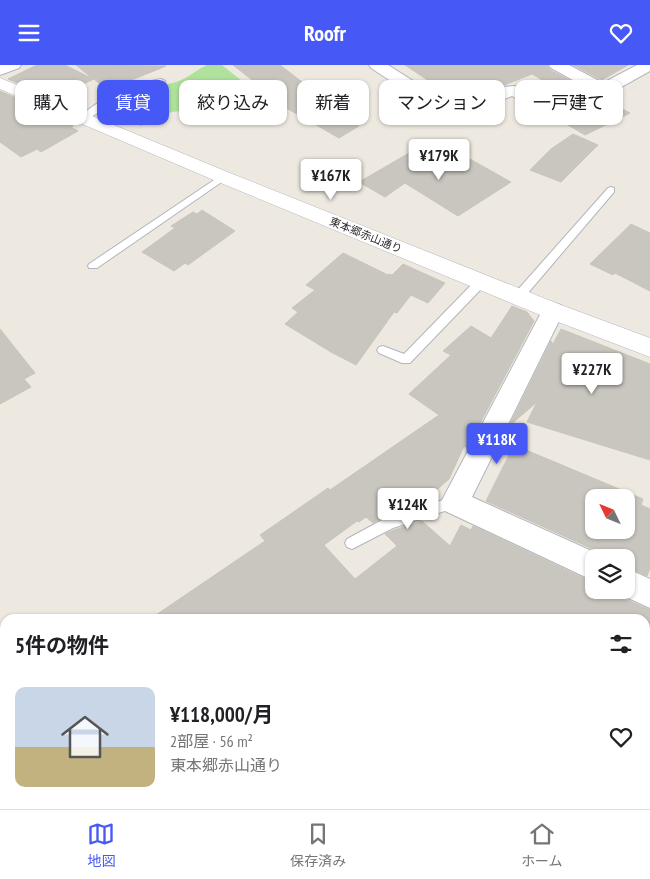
<!DOCTYPE html>
<html lang="ja">
<meta charset="utf-8">
<style>
body{margin:0;font-family:"PT Sans Narrow","Noto Sans JP",sans-serif;background:#f6f6f6;color:#202124;height:100vh;display:flex;flex-direction:column;font-size:19px;white-space:nowrap}
*{box-sizing:border-box;margin:0}
p{font-size:16px;color:#757577}
.icon{flex:none;width:28px;height:28px;fill:none;stroke:currentColor;stroke-width:2;stroke-linecap:round;stroke-linejoin:round}
.map{position:relative;flex:1;overflow:hidden}
.details{position:absolute;left:0px;top:549px;width:650px;height:196px;display:flex;flex-direction:column;background:#fff;border-radius:15px 15px 0 0;box-shadow:0 1px 4px #0004}
.details>*{flex:none}
.banner{position:absolute;left:15px;top:15px;width:620px;height:45px;display:flex;gap:10px}
.needle{width:32px;rotate:313deg}
.tools{position:absolute;left:585px;top:424px;display:grid;gap:10px}
.tools a{display:grid;place-items:center;width:50px;height:50px;border-radius:10px;background:#fff;box-shadow:0 1px 4px #0004;font-size:25px}
.price{position:absolute;translate:-50% -42px;padding:0 11px;border-radius:5px;background:#fff;color:#222;font-size:16px;line-height:32px;filter:drop-shadow(0 1px 2px #0008)}
.price::after{content:'';position:absolute;left:50%;top:30px;width:15px;height:11px;margin-left:-8px;background:inherit;clip-path:polygon(0 0,100% 0,50% 100%)}
.price.selected{background:#4658f5;color:#fff}
ul{padding:0;list-style:none}
li{display:flex;align-items:center;gap:15px;height:125px;padding:0 15px}
li span{display:grid;place-items:center;flex:none;width:140px;height:100px;border-radius:10px;color:#555}
li>.icon{margin-inline-start:auto}
span .icon{width:60px;height:60px;fill:#fffc;stroke-width:1}
li b{font-size:21px}
h2{display:flex;justify-content:space-between;align-items:center;height:60px;padding:0 15px;font-size:21px}
.pill{padding:0 18px;border-radius:10px;background:#fff;box-shadow:0 1px 4px #0004;font-size:18px;line-height:45px}
.pill.selected{background:#4658f5;color:#fff}
header{display:flex;justify-content:space-between;align-items:center;height:65px;padding:0 15px;background:#4658f5;color:#fff;font-size:22px;font-weight:700}
.tabs{display:flex;justify-content:space-around;align-items:center;height:70px;border-top:1px solid #e0e0e0;background:#fff;font-size:14px;color:#757577}
.tabs a{display:grid;justify-items:center;gap:2px}
.tabs .selected{color:#4658f5}
.map>svg:first-child{display:block}
.green{fill:#b0e29e}
.building{fill:#c9c6bf;stroke:#c9c5b9;fill-rule:evenodd}
.lines{fill:none;stroke-linecap:round;stroke-linejoin:round}
.service-casing{stroke:#b3b5bf;stroke-width:2}
.minor-casing{stroke:#b3b5bf;stroke-width:2}
.tertiary-casing{stroke:#b3b5bf;stroke-width:1}
.service{fill:#fff;fill-rule:evenodd}
.minor{fill:#fff;fill-rule:evenodd}
.tertiary{fill:#fff;fill-rule:evenodd}
.labels{text-anchor:middle;dominant-baseline:central;stroke-width:4;stroke-linejoin:round;paint-order:stroke}
.far-street-label{font-size:11px;fill:#2d2d2d;stroke:#fff}
</style>
<header><svg class="icon" aria-label="menu" viewBox="0 0 24 24"><path d="M4 6h16M4 12h16M4 18h16"/></svg>Roofr<svg class="icon" aria-label="heart" viewBox="0 0 24 24"><path d="M12 20l-8-8c-3-5 5-10 8-4 3-6 11-1 8 4z"/></svg></header>
<div class="map">
<svg width="650" height="744" viewBox="0 0 650 744">
<rect width="100%" height="100%" fill="#eee9e0"/>
<path class="green" d="M207,0H222L252,24L261,27L266,34C247,40 238,39 223,55L210,53L189,45L172,47L141,61L120,49L108,48C122,23 157,25 181,15C191,11 197,4 207,0Z"/>
<g class="building">
<polygon points="37,0 65,0 93,14 76,0 166,1 107,25 94,14 53,33 8,14"/>
<polygon points="233,0 280,0 359,61 339,73 274,36 278,35"/>
<polygon points="405,0 547,0 550,5 586,24 572,32 532,9 467,35 457,28 450,30"/>
<polygon points="573,0 628,0 602,15"/>
<polygon points="0,26 35,41 73,61 71,62 78,66 41,87 37,84 21,92 0,77"/>
<polygon points="607,36 630,48 585,70 563,57"/>
<polygon points="573,69 598,80 561,117 530,105 551,84"/>
<polygon points="411,87 439,102 461,89 511,117 458,151 405,118 385,132 359,117"/>
<polygon points="202,145 235,166 188,200 185,198 174,206 142,187 175,163 171,161 193,147 197,149"/>
<polygon points="631,159 650,168 650,226 615,208 613,210 590,199"/>
<polygon points="343,188 388,210 389,209 392,210 403,199 445,218 428,238 411,230 397,248 394,247 356,300 331,287 285,259 298,247 292,243 315,225 306,220"/>
<polygon points="512,241 527,247 534,256 467,383 464,381 449,414 418,441 383,452 373,458 366,452 359,457 357,456 324,480 355,514 397,481 385,469 394,465 422,456 450,481 461,460 471,465 473,461 594,518 594,525 613,525 614,529 650,545 650,567 645,564 645,554 150,554 265,476 260,470 279,457 328,423 330,425 439,350 409,329 451,290 443,286 471,261 491,273"/>
<polygon points="0,264 35,308 24,314 31,322 0,339"/>
<polygon points="561,264 650,299 650,395 527,357 537,337 509,361 551,276 553,279"/>
<path d="M514,380L643,434L641,440L650,444V503L647,511L626,501V492H607L606,490L486,436ZM594,432H626V465H594Z"/>
</g>
<g class="lines">
<g class="service-casing">
<g id="service">
<path d="M161,14L165,16L164,18L133,27L86,55L79,53C98,33 134,19 161,14Z"/>
<polygon points="223,109 226,110 226,114 97,203 89,203 88,201 89,199"/>
<polygon points="611,122 614,123 614,127 522,235 514,235 513,232 514,229 608,123"/>
<polygon points="481,213 485,214 486,217 485,220 410,298 402,298 379,288 377,285 379,282 383,281 404,289 477,214"/>
<polygon points="455,431 460,433 462,437 460,441 393,463 352,484 347,482 345,478 347,474 384,454"/>
<polygon points="31,740 50,740 52,744 33,744"/>
<polygon points="251,740 270,740 272,744 253,744"/>
</g>
</g>
<g class="minor-casing">
<g id="minor">
<polygon points="0,0 21,0 19,3 0,10"/>
<polygon points="369,0 388,0 454,42 503,22 515,21 558,43 591,25 551,3 549,0 569,0 603,18 637,0 650,0 650,6 564,54 558,55 552,54 512,31 453,54 447,53 371,3"/>
<polygon points="553,238 561,240 564,246 472,432 605,492 594,492 594,516 445,446 441,437 542,246 545,240"/>
<polygon points="626,503 650,514 650,543 615,527 615,525 626,525"/>
<polygon points="645,652 650,654 650,689 645,687"/>
<polygon points="410,740 448,740 446,744 408,744"/>
</g>
</g>
<g class="tertiary-casing">
<polygon id="tertiary" points="0,13 230,108 561,240 650,273 650,292 545,252 216,116 0,24"/>
</g>
<use href="#service" class="service"/>
<use href="#minor" class="minor"/>
<use href="#tertiary" class="tertiary"/>
</g>
<g class="labels">
<g class="far-street-label">
<text transform="translate(366 170) rotate(22)">東本郷赤山通り</text>
</g>
</g>
</svg>
<div class="tools">
<a><svg class="needle" viewBox="-14 -14 28 28"><path d="M0-13l5 13h-10z" fill="#e53935"/><path d="M0 13l5-13h-10z" fill="#757577"/></svg></a>
<a><svg class="icon" aria-label="layers" viewBox="0 0 24 24"><path d="M12 4l9 5-9 5-9-5zM3 14l9 5 9-5"/></svg></a>
</div>
<b class="price" style="left:439px;top:116px">¥179K</b>
<b class="price" style="left:331px;top:136px">¥167K</b>
<b class="price" style="left:592px;top:330px">¥227K</b>
<b class="price selected" style="left:497px;top:400px">¥118K</b>
<b class="price" style="left:408px;top:465px">¥124K</b>
<div class="banner">
<a class="pill">購入</a>
<a class="pill selected">賃貸</a>
<a class="pill">絞り込み</a>
<a class="pill">新着</a>
<a class="pill">マンション</a>
<a class="pill">一戸建て</a>
</div>
<section class="details">
<h2>5件の物件<svg class="icon" aria-label="filters" viewBox="0 0 24 24"><path d="M4 7h16M4 17h16"/><circle cx="9" cy="7" r="2"/><circle cx="15" cy="17" r="2"/></svg></h2>
<ul>
<li><span style="background:linear-gradient(#c9d6e8 60%,#c2b280 0)"><svg class="icon" aria-label="home" viewBox="0 0 24 24"><path d="M3 11l9-7 9 7M6 9v11h12V9"/></svg></span><div><b>¥118,000/月</b><p>2部屋 · 56 m²</p><p>東本郷赤山通り</p></div><svg class="icon" aria-label="heart" viewBox="0 0 24 24"><path d="M12 20l-8-8c-3-5 5-10 8-4 3-6 11-1 8 4z"/></svg></li>
</ul>
</section>
</div>
<nav class="tabs">
<a class="selected"><svg class="icon" aria-label="map" viewBox="0 0 24 24"><path d="M3 6l6-2 6 2 6-2v14l-6 2-6-2-6 2zM9 4v14M15 6v14"/></svg>地図</a>
<a><svg class="icon" aria-label="saved" viewBox="0 0 24 24"><path d="M7 4h10v16l-5-4-5 4z"/></svg>保存済み</a>
<a><svg class="icon" aria-label="home" viewBox="0 0 24 24"><path d="M3 11l9-7 9 7M6 9v11h12V9"/></svg>ホーム</a>
</nav>
